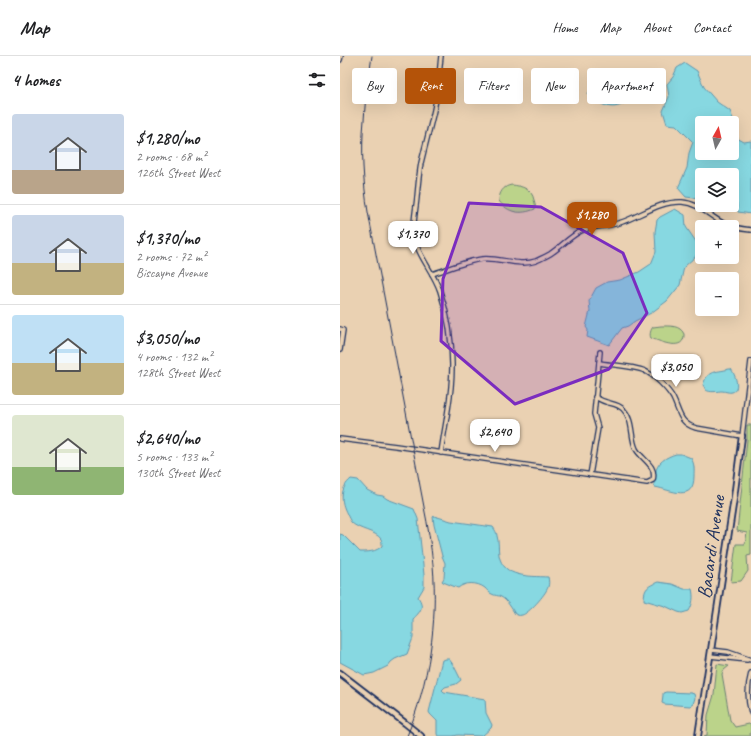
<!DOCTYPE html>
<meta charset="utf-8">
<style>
body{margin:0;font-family:Caveat,sans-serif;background:#f6f6f6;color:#202124;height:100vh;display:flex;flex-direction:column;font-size:15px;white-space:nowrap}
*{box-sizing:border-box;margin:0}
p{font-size:13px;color:#757577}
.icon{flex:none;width:22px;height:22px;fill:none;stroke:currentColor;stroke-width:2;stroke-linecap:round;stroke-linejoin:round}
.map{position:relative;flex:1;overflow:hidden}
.sheet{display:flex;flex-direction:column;background:#fff;width:340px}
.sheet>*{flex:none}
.banner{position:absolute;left:12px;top:12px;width:339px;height:36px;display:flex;gap:8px}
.needle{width:26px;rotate:8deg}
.controls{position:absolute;left:355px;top:60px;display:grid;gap:8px}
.controls a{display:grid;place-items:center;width:44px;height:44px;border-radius:4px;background:#fff;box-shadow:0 4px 16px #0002;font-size:20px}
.price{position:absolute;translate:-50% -34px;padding:0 9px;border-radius:8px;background:#fff;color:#222;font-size:13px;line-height:26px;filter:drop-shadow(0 1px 2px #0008)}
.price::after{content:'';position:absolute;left:50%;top:24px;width:12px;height:9px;margin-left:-6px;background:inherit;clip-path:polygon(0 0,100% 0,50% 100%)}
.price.current{background:#b45309;color:#fff}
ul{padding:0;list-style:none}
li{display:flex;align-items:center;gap:12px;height:100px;padding:0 12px}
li+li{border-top:1px solid #e0e0e0}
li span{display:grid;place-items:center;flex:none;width:112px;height:80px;border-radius:4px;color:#555}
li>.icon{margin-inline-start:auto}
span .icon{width:48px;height:48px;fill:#fffc;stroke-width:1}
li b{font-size:17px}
h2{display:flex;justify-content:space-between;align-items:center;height:48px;padding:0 12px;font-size:17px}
.tag{padding:0 14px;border-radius:4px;background:#fff;box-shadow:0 4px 16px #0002;font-size:14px;line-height:36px}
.tag.current{background:#b45309;color:#fff}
header{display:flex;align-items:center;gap:24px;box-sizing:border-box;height:56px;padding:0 20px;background:#fff;border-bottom:1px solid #e0e0e0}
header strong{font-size:19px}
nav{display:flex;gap:22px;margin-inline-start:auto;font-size:14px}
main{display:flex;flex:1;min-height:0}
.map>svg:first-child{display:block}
.green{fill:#bbd38a;stroke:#6b8174}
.water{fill:#87d8e1;stroke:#5c94ad;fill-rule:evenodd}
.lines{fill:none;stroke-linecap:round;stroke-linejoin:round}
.minor-casing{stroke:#1b2f5e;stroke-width:6}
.tertiary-casing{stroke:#1b2f5e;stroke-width:8}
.minor{stroke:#ead1b2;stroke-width:3.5}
.tertiary{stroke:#ead1b2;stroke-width:4.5}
.rail{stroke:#1b2f5e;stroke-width:1}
.marked{fill:#7b2cbf;fill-opacity:0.2;stroke:#7b2cbf;stroke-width:3;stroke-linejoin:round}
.labels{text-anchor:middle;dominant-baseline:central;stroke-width:3;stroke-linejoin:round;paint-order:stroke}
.street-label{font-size:20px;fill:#1b2f5e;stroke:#ead1b2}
</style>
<header>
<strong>Map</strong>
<nav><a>Home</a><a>Map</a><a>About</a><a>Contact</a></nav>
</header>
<main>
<section class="sheet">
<h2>4 homes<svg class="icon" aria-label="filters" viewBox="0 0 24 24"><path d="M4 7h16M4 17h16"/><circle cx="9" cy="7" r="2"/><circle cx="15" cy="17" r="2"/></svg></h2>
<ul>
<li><span style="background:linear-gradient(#c9d6e8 70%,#b9a48a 0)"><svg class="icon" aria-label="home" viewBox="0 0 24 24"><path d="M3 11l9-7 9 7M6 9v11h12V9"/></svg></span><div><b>$1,280/mo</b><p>2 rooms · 68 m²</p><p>126th Street West</p></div></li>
<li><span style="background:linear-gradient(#c9d6e8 60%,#c2b280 0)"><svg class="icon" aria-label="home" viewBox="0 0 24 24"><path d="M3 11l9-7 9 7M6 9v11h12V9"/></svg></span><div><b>$1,370/mo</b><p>2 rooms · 72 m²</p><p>Biscayne Avenue</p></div></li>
<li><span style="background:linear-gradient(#bfe0f5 60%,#c2b280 0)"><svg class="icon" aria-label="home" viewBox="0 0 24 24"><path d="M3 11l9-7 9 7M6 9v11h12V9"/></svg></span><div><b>$3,050/mo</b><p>4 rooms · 132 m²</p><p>128th Street West</p></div></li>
<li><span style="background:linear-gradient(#dfe7d0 65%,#8fb573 0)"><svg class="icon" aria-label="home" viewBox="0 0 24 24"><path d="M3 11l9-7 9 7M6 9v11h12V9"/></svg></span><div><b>$2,640/mo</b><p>5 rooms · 133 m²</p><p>130th Street West</p></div></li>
</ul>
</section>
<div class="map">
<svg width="411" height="680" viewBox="0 0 411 680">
<rect width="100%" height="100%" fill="#ead1b2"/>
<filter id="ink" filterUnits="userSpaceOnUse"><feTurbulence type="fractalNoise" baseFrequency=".025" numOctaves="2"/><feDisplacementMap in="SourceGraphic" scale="8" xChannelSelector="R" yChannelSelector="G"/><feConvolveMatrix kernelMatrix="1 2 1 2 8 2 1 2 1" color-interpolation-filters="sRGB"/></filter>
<g filter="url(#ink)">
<g class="green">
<path d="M172,129C182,130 192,133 194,144C195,147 196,150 195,153C181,159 168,157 159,145C159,137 163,130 172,129Z"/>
<path d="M321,270C330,270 340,269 344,278C345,296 321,286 311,282C309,279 311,273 313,271Z"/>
<polygon points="407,369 411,369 411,499 407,500 408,515 401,525 391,526 396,488 405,488 407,477 397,475 407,384"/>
<polygon points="377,608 389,610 384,614 382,618 390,664 395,671 409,668 411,670 411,675 410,678 411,680 364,680 367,679 368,659 374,639"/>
</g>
<g class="water">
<path d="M345,7L357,15L364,31L377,46L390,55L393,63L395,81L404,86L411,85V158L398,156L397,147L392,142V119H362V139L354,142L346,141L338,132L347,112L349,97L353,86L336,69L327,68L323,55L329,41L327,28L333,21L337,12ZM362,67H392V97H362Z"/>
<path d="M263,27C276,27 287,32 285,47C271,56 259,48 248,38C250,32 257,29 263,27Z"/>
<polygon points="335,153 345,159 346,171 359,190 356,200 344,211 340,229 327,245 311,257 295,265 288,270 282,272 269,289 247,281 248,274 246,271 250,255 249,245 256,232 267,226 280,224 299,216 311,208 316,196 315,176 317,164 320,161"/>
<path d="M389,313H391C395,318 401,334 392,336C389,337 385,335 382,335C378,335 370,337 366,334C365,333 364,330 363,329C368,313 375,317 389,313Z"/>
<path d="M336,398H341L351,402C355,409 354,413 354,420C354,447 331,434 315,431C313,426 313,423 315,418C317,406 326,401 336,398Z"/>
<path d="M11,423L18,424L27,434L37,439L43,440L47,443L74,453L78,463L82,500L84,519V531L78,541C85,551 80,556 73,563V582L67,598L55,603L51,606L48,610L34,617L24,619L0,606V478L3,479L20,496C28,496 36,496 42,490C42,488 42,485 41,483C36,475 18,474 11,466C10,464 8,461 7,458C0,445 0,432 11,423Z"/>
<path d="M94,460L111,465L153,471C155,474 157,477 157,480C159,486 158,492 159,499C163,522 189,520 208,521C209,525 209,528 208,531C206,538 188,558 182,559C178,560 178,559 175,558C172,553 167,544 161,541C158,539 155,540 152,538C149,537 147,534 145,532C137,526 125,526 118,532L103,526L102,525L104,522L105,507L102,500L94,469L93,461Z"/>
<path d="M318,526L332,528L344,533H352C354,541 353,548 349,555L342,557L338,556L325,550L304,544C304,532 308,530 318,526Z"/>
<polygon points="106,603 109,603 114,610 121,624 116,628 105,631 102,634 104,636 145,643 146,657 152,669 151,672 142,680 118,679 113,680 98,680 97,678 97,665 90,658 89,656 102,604"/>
<polygon points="326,636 351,637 354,638 355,642 353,648 350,650 324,648 322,647 323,639 323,637"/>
</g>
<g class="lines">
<g class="minor-casing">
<g id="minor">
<path d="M101,0C99,18 98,37 94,54C90,72 85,90 81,107C79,118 78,130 77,141C76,153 73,165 74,177C76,199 93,214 100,235C110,265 114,298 111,331C109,353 104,375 101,397"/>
<polyline points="0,4 1,0"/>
<path d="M92,218C108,213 126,205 142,203C160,201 178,211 196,205C200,203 205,201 210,198C221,191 229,181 241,175C254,169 269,171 282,166C302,159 320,145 342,146C359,147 370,161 385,168C393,172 402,173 411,174"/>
<polyline points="0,273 3,274 0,294"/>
<path d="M259,307C271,309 294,310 305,315C314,319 328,333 333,342C340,356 339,367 356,372L402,380L411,305"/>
<path d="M0,383L56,390L307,427L313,424C317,409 302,404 296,393C290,381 294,364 283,353C278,348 272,348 266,346C262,345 259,343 255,341"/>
<polyline points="250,419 258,372 254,358 260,296"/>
<polyline points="371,594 388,596 411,604"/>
<polyline points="370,600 407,604"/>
<path d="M411,617C407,631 407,643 411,657"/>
</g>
</g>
<g class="tertiary-casing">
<g id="tertiary">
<polyline points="0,617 65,667 81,680"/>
<polyline points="358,680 394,442 402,380"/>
</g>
</g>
<use href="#minor" class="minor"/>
<use href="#tertiary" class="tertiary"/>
<path class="rail" d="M32,0C29,21 25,42 24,64C21,95 23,125 28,156L84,451C88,470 91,490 93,509C98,567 89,626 67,680"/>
</g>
</g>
<path class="marked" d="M129,147L201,151L283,197L307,257L269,313L175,348L101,285L103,223Z"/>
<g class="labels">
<g class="street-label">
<text transform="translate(371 491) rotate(-82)">Bacardi Avenue</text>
</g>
</g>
</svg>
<div class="controls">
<a><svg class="needle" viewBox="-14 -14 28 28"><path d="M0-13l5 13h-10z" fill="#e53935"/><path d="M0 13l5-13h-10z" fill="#757577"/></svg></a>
<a><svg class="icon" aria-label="layers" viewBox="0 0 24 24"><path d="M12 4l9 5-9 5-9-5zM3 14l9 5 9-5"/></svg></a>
<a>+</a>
<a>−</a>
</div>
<b class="price current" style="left:252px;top:180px">$1,280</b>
<b class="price" style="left:73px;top:199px">$1,370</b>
<b class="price" style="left:336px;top:332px">$3,050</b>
<b class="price" style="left:155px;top:397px">$2,640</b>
<div class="banner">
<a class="tag">Buy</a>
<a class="tag current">Rent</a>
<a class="tag">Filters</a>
<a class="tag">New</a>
<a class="tag">Apartment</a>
</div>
</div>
</main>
